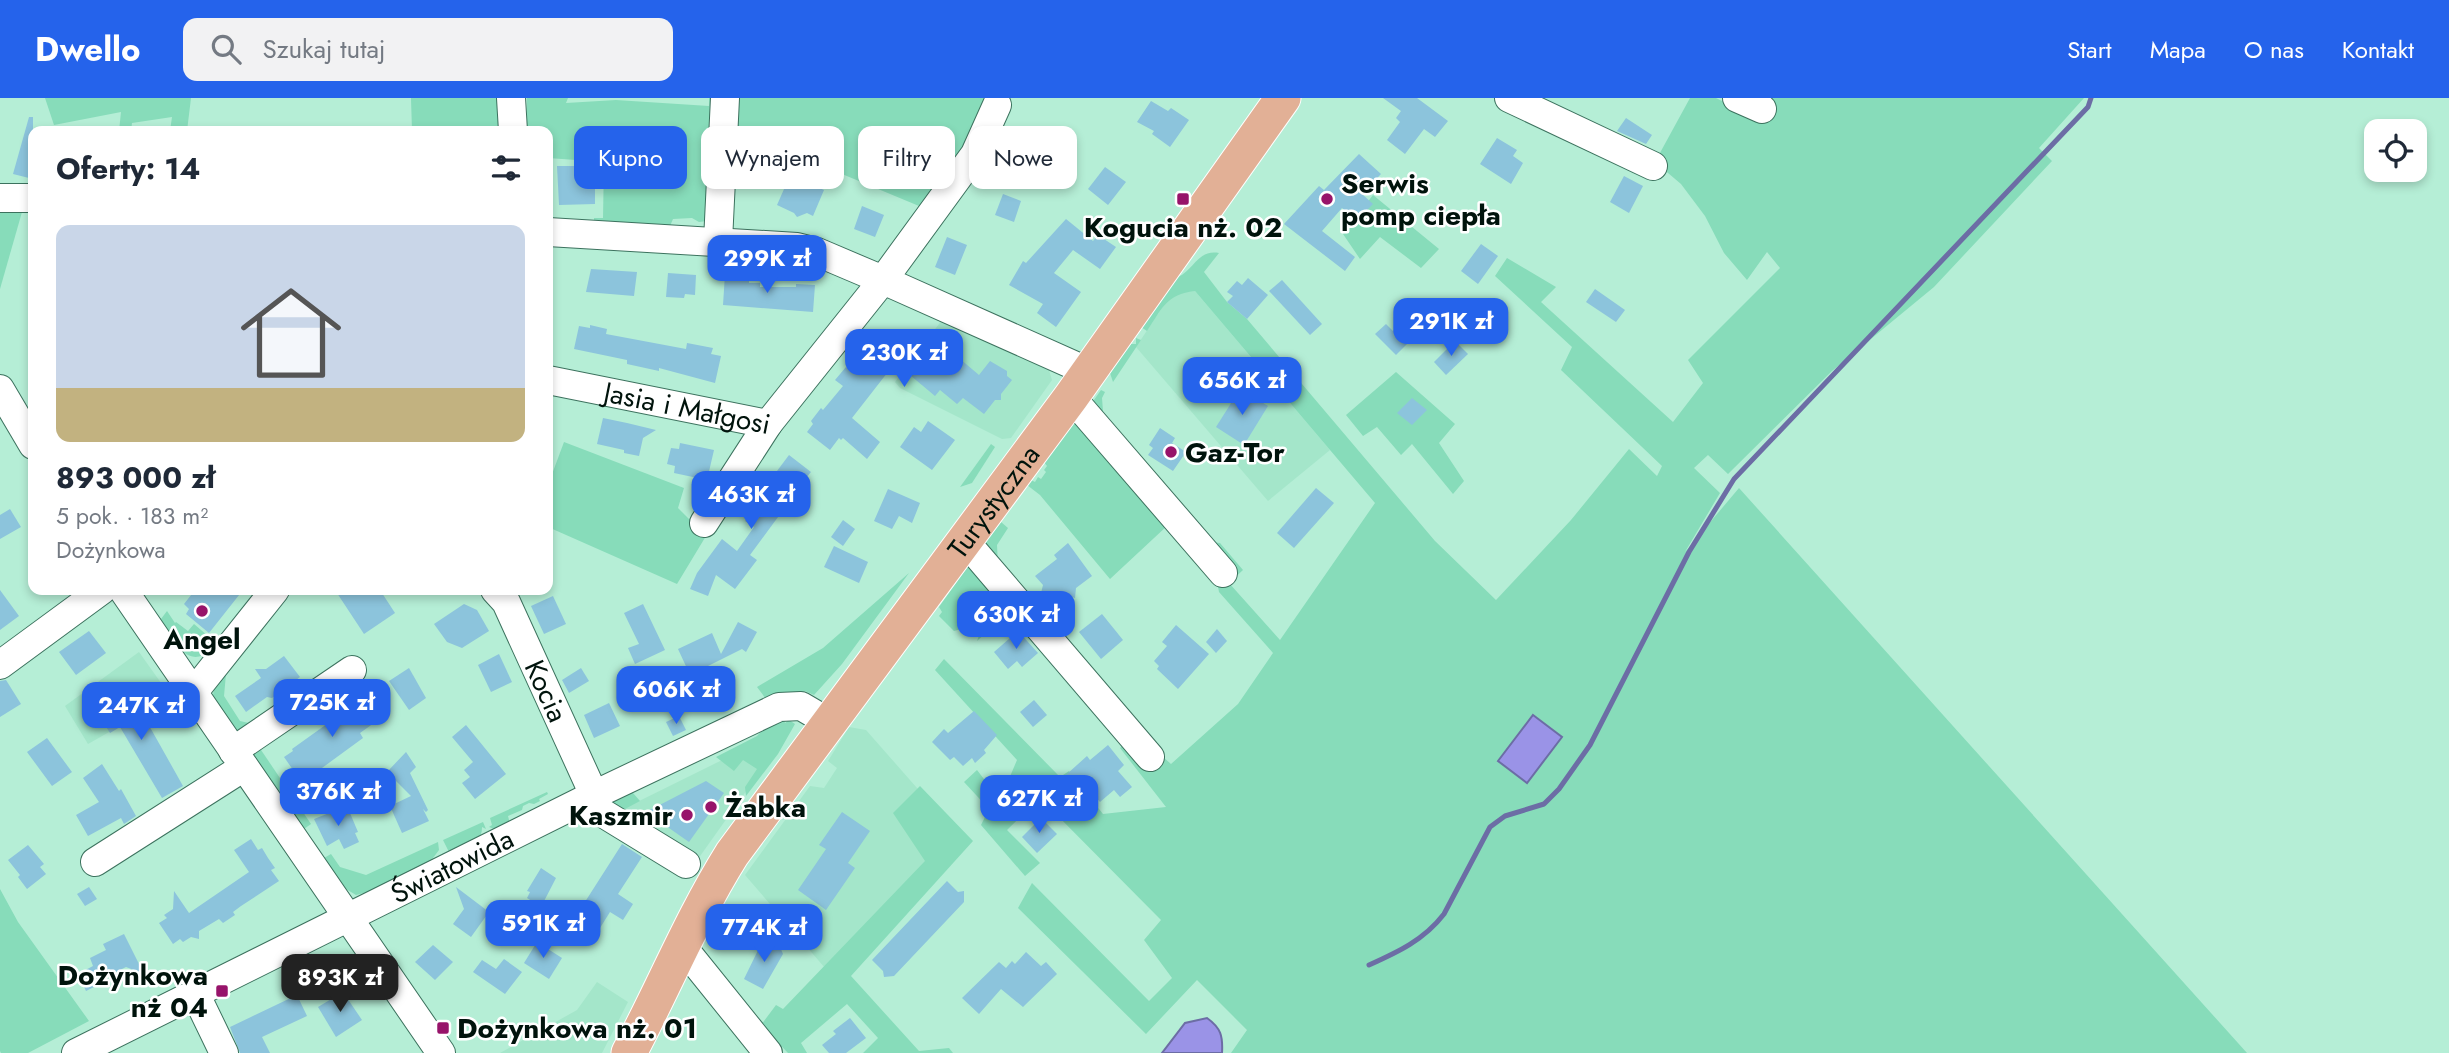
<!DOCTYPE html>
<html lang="pl">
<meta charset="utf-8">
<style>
body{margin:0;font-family:Jost,sans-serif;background:#f2f2f3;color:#1f2937;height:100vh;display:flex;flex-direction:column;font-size:26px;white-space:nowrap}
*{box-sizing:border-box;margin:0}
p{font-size:23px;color:#747a83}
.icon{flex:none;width:38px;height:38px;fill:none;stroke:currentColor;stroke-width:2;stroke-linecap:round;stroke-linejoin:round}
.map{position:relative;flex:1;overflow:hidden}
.drawer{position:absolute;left:28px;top:28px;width:525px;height:469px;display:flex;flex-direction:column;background:#fff;border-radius:14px;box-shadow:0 4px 10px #0003}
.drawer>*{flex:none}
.hud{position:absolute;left:574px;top:28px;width:665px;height:63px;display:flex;gap:14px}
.controls{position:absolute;left:2364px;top:21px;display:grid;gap:14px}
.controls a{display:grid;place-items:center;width:63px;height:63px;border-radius:14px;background:#fff;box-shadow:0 4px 10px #0003;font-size:35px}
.price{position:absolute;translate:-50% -60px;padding:0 16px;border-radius:14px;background:#2563eb;color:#fff;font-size:23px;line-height:46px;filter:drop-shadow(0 2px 4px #0008)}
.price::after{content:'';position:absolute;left:50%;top:42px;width:21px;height:16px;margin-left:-10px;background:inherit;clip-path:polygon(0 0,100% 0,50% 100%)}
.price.active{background:#222;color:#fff}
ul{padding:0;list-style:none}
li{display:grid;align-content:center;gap:14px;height:371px;padding:0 28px}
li+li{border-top:2px solid #e0e1e3}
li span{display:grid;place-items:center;height:217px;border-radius:14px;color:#555}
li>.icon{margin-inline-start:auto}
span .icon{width:126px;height:126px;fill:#fffc;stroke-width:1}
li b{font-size:30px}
h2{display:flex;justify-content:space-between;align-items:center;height:84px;padding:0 28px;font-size:30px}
.pill{padding:0 24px;border-radius:14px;background:#fff;box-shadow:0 4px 10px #0003;font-size:24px;line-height:63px}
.pill.active{background:#2563eb;color:#fff}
header{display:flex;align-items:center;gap:42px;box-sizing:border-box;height:98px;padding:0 35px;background:#2563eb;color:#fff}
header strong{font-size:33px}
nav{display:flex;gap:38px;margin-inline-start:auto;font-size:24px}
.search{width:490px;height:63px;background:#f2f2f3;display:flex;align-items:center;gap:18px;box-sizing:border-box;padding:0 24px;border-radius:14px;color:#747a83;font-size:26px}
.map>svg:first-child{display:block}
.built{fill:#a4e6ca}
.green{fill:#87dcba}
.water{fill:#9a93e7;stroke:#6c6da5;stroke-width:2}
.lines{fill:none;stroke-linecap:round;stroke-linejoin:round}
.stream{stroke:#6c6da5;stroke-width:5}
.building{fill:#8cc4dc}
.minor-casing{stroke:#3c725e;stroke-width:30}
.major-casing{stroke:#fff;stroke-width:37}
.minor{stroke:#fff;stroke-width:28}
.major{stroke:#e2b096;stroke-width:35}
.poi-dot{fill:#97136a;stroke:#fff;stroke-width:2.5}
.labels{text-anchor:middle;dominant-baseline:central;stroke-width:5;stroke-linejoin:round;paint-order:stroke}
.poi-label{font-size:28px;font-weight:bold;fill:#00130c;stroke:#fff;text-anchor:start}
.street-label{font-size:28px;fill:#00130c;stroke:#fff}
</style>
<header>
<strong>Dwello</strong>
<div class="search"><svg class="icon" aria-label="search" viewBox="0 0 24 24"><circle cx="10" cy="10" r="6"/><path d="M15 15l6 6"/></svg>Szukaj tutaj</div>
<nav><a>Start</a><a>Mapa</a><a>O nas</a><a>Kontakt</a></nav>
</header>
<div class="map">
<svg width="2449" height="955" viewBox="0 0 2449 955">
<rect width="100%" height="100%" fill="#b5eed6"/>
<g class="built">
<polygon points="1195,193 1330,352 1268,403 1136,249 1166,204 1179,194"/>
<polygon points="942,222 1048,269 1052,282 1011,340 1002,341 900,290 895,284"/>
<polygon points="139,554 171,599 88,646 65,608"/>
<polygon points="793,627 698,761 623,711"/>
<polygon points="849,629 866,632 968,748 837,884 745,777 810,688 824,690 837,670 828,663"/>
<polygon points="597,884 628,904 602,955 500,955 577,912"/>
</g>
<g class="green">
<polygon points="45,0 191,0 187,33 170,33 172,19 132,25 131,33 119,33 121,14 54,27"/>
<polygon points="411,0 498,0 499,33 412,33"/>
<polygon points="527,0 568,0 566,5 616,2 709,8 709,0 717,0 707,123 699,124 692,120 673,121 670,128 594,126 594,120 603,120 604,64 548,60 548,33 527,33"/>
<polygon points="737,0 994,0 913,132 905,128 919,108 736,32"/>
<path d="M1690,0H1716L1748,16L1769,5L1773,0H2084L2039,50L2052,63L1934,189L1832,273L1728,376L1708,357L1694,370L1720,395L1685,454L1739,390L2247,955H1231L1247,932L1197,882L1146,936L1018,810L1032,785L1149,903L1172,880L1144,842L1161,822L1040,700L1007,732L1040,765L1025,778L981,727L989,711L964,684L977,672L1000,702L1017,662L935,572L944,561L1060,679L1069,673L1103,716L1166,709L1120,650L1136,635L1171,666L1238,606L1273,555L1219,494L1217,483L1223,490L1229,485L1089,309L1101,292L1105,294L1102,300L1104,326L1204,443L1220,445L1243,472L1229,485L1280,542L1375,405L1195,193C1166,196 1162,211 1147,233L1141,229L1178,179C1194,172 1198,151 1219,155L1204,174L1227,204L1247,221L1435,443L1496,502L1571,422L1629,351L1657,378L1662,368L1561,272L1572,249L1495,178L1507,160L1556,189L1541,204L1673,324L1703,285L1688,262L1780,170L1767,154L1747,182L1724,155L1705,118L1681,86L1655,64Z"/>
<polygon points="1373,97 1439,151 1421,170 1380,139 1360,161 1343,136"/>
<polygon points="24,107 0,191 0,110"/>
<polygon points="1136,240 1141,242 1113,284 1110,275 1131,246 1136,246"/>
<polygon points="1396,274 1455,326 1439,345 1464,383 1453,396 1412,346 1401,357 1377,329 1363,338 1346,317"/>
<polygon points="1077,324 1168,427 1110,481 1040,397 1027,387 1031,382 1035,384 1038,379 1041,381 1046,374 1044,372 1047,368 1044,364 1072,325"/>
<polygon points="564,344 684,390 678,410 706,438 677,486 548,429 548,387"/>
<polygon points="991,346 995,349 972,385 960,389"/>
<polygon points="1001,424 1008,430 997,447 998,466 979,453"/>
<polygon points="971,464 1014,509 977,543 983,527 978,520 965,530 954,533 939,518 942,514 939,509"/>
<polygon points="909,475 842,566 814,597 805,593 801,597 766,601 757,589 823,550"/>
<path d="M167,513L175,525L176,524L188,533L194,526L208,538L196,551L203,557C183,567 170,535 161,521Z"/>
<polygon points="223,574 226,576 224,598 240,623 253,626 240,637 213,598 214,588"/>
<polygon points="783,619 785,625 789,622 795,626 778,656 746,698 745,689 757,671 743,662 734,673 716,659 757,638 769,625"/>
<polygon points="257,646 311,726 304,731 250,651"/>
<polygon points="920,688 973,743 851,878 919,953 949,950 953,955 863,955 878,940 847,906 801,945 807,955 788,955 761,927 776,907 783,911 925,763 893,715"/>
<polygon points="547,694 548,696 539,701 540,703 534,706 529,705 523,708 522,712 508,718 510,726 494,731 489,729 492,727 490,720"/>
<polygon points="628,694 633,695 640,703 625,711 637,719 640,717 646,721 643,725 607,705"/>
<path d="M483,724L486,731L482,729C482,742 475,744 465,750L459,748L455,756L449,754L443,742Z"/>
<polygon points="438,744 439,752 430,764 368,794 356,797 346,791 324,760 331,756 340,769 366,777"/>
<polygon points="0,791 18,824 89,923 28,955 1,955 0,953"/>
</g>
<g class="water">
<polygon points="1533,617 1562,639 1527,685 1498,663"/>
<path d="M1207,920C1221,930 1223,938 1222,955H1162L1185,925Z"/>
</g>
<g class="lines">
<path class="stream" d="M1369,867C1398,854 1424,842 1444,816L1490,729L1505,718L1544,706L1559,691L1590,647L1689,454L1734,381L2088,9L2091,0"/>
</g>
<g class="building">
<polygon points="1383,0 1417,0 1448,23 1435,39 1424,31 1405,56 1387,42 1400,24 1396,20 1401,13"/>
<polygon points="1151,3 1168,13 1171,10 1189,22 1170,49 1152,36 1154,33 1137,24"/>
<polygon points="29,19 33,19 33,81 13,76"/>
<polygon points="1626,20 1652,37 1646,46 1617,33"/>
<polygon points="1497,40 1517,52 1513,58 1523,65 1511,86 1480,66"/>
<polygon points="1359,56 1381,76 1362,96 1373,106 1356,123 1342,110 1322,133 1355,159 1345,173 1284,126 1319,88 1324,92"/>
<polygon points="557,68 581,68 582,77 595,77 595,106 559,107"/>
<polygon points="1105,69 1126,84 1108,107 1088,91"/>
<polygon points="1624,78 1643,88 1629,115 1610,104"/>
<polygon points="798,81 824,92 813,118 807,115 797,119 794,115 777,107 788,82 797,85"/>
<polygon points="1003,96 1021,103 1014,124 995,117"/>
<polygon points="862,108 884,117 875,139 854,131"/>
<polygon points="1066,121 1093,143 1098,137 1116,149 1100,171 1073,152 1054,175 1081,194 1056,229 1037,215 1043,206 1009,187 1023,163 1026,165"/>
<polygon points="947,139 967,147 955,177 935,169"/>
<polygon points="1481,146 1498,158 1478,186 1461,173"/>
<polygon points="591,171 637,174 634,198 586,194"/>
<polygon points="668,175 696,177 695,197 685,196 684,200 666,199"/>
<polygon points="725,176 749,177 749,185 760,185 760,189 796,189 796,186 815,187 813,214 723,207"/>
<polygon points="1248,180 1268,197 1247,221 1227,204 1233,198 1227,194 1237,183 1242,187"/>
<polygon points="1282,182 1322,226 1310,237 1269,193"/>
<polygon points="1595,191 1625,212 1616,224 1586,204"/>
<polygon points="1418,212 1427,218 1431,213 1453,233 1442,244 1425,228 1396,257 1375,236 1386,226 1393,233 1402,223 1405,226"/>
<polygon points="590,227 607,231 606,236 686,251 687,245 713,250 711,256 721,258 715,285 659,270 659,273 627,266 627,262 574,251 579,228 590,230"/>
<polygon points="895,231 929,258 940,244 979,277 990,263 1007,273 1007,278 1012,282 1001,296 1001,302 995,302 984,316 963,300 957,306 940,292 935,298 898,267 894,272 891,270 852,320 880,344 867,361 843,340 841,342 839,340 830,352 807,334 813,326 811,323 821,310 823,312 843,288 835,282 846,269 853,274 856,270 865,276 883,251 879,248 888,235 891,237"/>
<polygon points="1455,243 1468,256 1446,277 1434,264"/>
<polygon points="1240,291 1268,308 1244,347 1216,329"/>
<polygon points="1412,300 1427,312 1412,327 1397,315"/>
<polygon points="603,320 627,325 656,332 643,340 639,358 624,355 624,352 597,346"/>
<polygon points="928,323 955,342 932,372 900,349 914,329 921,334"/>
<polygon points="1160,330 1175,340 1172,345 1186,354 1173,373 1148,357 1153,350 1149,347"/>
<polygon points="680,345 714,352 707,382 674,375 675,368 667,366 671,350 679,351"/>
<polygon points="789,357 811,374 778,413 781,415 750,457 757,462 735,491 716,477 708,498 690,491 697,475 722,441 737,453 754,429 745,423 752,413 748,410 758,397 760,399 780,375 777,373"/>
<polygon points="1316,390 1334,405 1294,450 1277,435"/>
<polygon points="888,391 920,405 912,425 899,418 892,431 874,423"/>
<polygon points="10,411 21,429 0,441 0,417"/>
<polygon points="843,422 855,431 843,448 831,439"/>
<polygon points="1068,445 1092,478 1076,490 1075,500 1068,498 1058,505 1049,496 1041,495 1043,487 1035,478 1057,461 1054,457"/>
<polygon points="834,448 868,464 859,485 824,469"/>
<polygon points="0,492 19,518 0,532"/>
<polygon points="195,492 243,492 209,535 186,516 189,511 184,506"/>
<polygon points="335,492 380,492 395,515 364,536"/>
<polygon points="553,498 566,526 544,536 531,508"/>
<polygon points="464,506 477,512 489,533 462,550 447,544 434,526"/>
<polygon points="643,506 665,552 635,566 628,550 639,546 624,515"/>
<polygon points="1102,516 1123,542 1101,561 1079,534"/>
<polygon points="738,524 757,534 746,554 742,551 706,569 713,584 697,592 678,551 712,535 721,556"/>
<polygon points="1176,527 1209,556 1178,591 1157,571 1159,568 1154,563 1167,548 1162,544"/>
<polygon points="1217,531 1227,543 1216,555 1206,544"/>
<polygon points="89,533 106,555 76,577 59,554"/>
<polygon points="1018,533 1038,555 1022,569 1017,563 1008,571 994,554"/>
<polygon points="499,556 512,584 491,594 478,567"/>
<polygon points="284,558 300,579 272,600 267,599 246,614 235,598 261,580 255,571 266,571"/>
<polygon points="409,570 426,600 409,612 389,583"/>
<polygon points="581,570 589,583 569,595 562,582"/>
<polygon points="6,582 21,606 0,619 0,583"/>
<polygon points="126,593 140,617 142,615 183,688 162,700 120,629 110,635 95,611"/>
<polygon points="366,598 381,620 360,635 363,640 311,678 309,675 300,682 284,659 293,653 292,651"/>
<polygon points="1034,602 1047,617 1033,629 1020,614"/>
<polygon points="609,605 620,628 594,640 584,617"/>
<polygon points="974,613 997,637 984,652 986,655 975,665 972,660 963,668 954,659 950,662 932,644 944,631 948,635"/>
<polygon points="679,618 686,632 673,638 666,624"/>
<polygon points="466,627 506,676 475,701 462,685 470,679 464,672 473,664 452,639"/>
<polygon points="47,640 72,674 52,688 27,654"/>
<polygon points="1108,647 1124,667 1118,673 1132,689 1120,699 1114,692 1100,704 1086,688 1061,709 1047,694 1087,658 1090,662"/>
<polygon points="406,654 416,669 410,675 428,712 426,714 423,711 429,723 402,735 390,708 411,698 387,674"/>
<polygon points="102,666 119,693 121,691 136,718 124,726 121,720 88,738 76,717 99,704 83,680"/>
<polygon points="706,683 724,695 689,744 646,714"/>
<polygon points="347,708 358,734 355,735 359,744 344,751 339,741 327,748 314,721"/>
<polygon points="842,714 870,733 848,765 855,770 826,812 798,792 826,751 819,747"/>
<polygon points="1041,720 1057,736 1037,755 1022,739"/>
<polygon points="251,741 258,752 262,750 268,760 275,770 271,772 279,783 241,808 233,814 235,817 223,825 219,821 199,833 199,841 191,839 183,844 180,841 173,846 159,825 167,820 164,817 173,811 174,793 189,815 249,774 234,752"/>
<polygon points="622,746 642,759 618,796 633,806 623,822 610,814 595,838 575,826 586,809 583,807"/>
<polygon points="28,747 44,766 40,769 46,776 27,791 18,779 20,777 8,762"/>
<polygon points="541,770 556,780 541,809 527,800 530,794 527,793"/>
<polygon points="947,783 958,794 964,793 964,804 894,878 884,879 883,873 872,862"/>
<polygon points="89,789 97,801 85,808 77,796"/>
<polygon points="456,789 489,814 471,839 453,826 464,811"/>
<polygon points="124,836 144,876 126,869 102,881 104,884 86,893 78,876 93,868 90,860 106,852 103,846"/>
<polygon points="763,842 771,846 778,844 783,856 763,891 744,881"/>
<polygon points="537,844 562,860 549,881 524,865"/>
<polygon points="433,847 453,864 435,882 415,864"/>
<polygon points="1026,854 1041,868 1046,864 1057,876 1023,909 1001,891 979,916 962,900 999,864 1006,870 1012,863 1015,866"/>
<polygon points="504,861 522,874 505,896 473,874 482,862 496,871"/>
<polygon points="343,894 362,922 336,939 318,909"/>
<polygon points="297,897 307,918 262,939 270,955 240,955 230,929"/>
<polygon points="850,920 866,940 846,955 829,955 822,947 836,936 833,933"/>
</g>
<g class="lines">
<g class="minor-casing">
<g id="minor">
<polyline points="511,0 513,33"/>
<polyline points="1509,0 1653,68"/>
<polyline points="1737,0 1762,11"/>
<polyline points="0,100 33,100"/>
<polyline points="548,134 797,149 817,154 883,182 1089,274"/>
<polyline points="718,143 725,0"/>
<path id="s1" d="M548,282L768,326"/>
<polyline points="0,291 33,347"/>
<polyline points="1071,299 1223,475"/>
<polyline points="704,425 768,326 883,182 975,56 997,7"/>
<polyline points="965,443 1150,659"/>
<polyline points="123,492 441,955"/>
<path id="s2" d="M495,492L506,504L594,697"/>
<polyline points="0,567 102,492"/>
<polyline points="193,595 275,492"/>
<polyline points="233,653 352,572"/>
<polyline points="583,703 686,766"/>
<polyline points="95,764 244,669"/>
<polyline points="681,847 768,955"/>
<polyline points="195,895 224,955"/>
<path id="s3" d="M76,955L594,697L779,609L801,608L830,625"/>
</g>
</g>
<g class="major-casing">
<g id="major">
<path id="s4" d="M629,955C664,889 692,820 732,756L1071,299L1283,0"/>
</g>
</g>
<use href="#minor" class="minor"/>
<use href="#major" class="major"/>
</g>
<g class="poi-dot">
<rect x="1176" y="94" width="14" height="14" rx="3.5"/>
<circle cx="1327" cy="101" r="7"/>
<circle cx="1171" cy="354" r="7"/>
<circle cx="202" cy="513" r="7"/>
<circle cx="711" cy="709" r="7"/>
<circle cx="687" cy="717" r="7"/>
<rect x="215" y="886" width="14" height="14" rx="3.5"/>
<rect x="436" y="923" width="14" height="14" rx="3.5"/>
</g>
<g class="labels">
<g class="poi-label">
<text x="1341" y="85">Serwis<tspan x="1341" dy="32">pomp ciepła</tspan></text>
<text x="1183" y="129" text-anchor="middle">Kogucia nż. 02</text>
<text x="1185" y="354">Gaz-Tor</text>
<text x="202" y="541" text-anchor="middle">Angel</text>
<text x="725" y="709">Żabka</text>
<text x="673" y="717" text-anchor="end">Kaszmir</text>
<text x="208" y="877" text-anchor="end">Dożynkowa<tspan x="208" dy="32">nż 04</tspan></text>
<text x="457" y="930">Dożynkowa nż. 01</text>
</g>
<g class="street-label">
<text stroke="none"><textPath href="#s1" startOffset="142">Jasia i Małgosi</textPath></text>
<text stroke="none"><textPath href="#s4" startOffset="663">Turystyczna</textPath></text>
<text stroke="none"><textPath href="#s2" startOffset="114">Kocia</textPath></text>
<text stroke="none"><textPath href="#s3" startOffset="420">Światowida</textPath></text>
</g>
</g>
</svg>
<div class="controls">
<a><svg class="icon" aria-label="locate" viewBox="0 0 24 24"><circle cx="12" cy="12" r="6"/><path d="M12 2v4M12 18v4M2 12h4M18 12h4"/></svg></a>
</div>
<b class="price" style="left:767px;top:197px">299K zł</b>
<b class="price" style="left:1451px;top:260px">291K zł</b>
<b class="price" style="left:904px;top:291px">230K zł</b>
<b class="price" style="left:1242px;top:319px">656K zł</b>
<b class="price" style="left:751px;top:433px">463K zł</b>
<b class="price" style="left:1016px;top:553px">630K zł</b>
<b class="price" style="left:676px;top:628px">606K zł</b>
<b class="price" style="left:332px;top:641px">725K zł</b>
<b class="price" style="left:141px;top:644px">247K zł</b>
<b class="price" style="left:338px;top:730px">376K zł</b>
<b class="price" style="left:1039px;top:737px">627K zł</b>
<b class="price" style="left:543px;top:862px">591K zł</b>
<b class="price" style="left:764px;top:866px">774K zł</b>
<b class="price active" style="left:340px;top:916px">893K zł</b>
<div class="hud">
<a class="pill active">Kupno</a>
<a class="pill">Wynajem</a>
<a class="pill">Filtry</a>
<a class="pill">Nowe</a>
</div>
<section class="drawer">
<h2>Oferty: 14<svg class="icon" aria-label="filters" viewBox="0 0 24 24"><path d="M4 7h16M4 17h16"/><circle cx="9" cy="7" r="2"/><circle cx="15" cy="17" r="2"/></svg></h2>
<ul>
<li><span style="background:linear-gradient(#c9d6e8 75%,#c2b280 0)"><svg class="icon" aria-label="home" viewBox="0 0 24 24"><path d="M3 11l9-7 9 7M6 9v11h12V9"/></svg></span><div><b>893 000 zł</b><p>5 pok. · 183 m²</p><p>Dożynkowa</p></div></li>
</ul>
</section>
</div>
